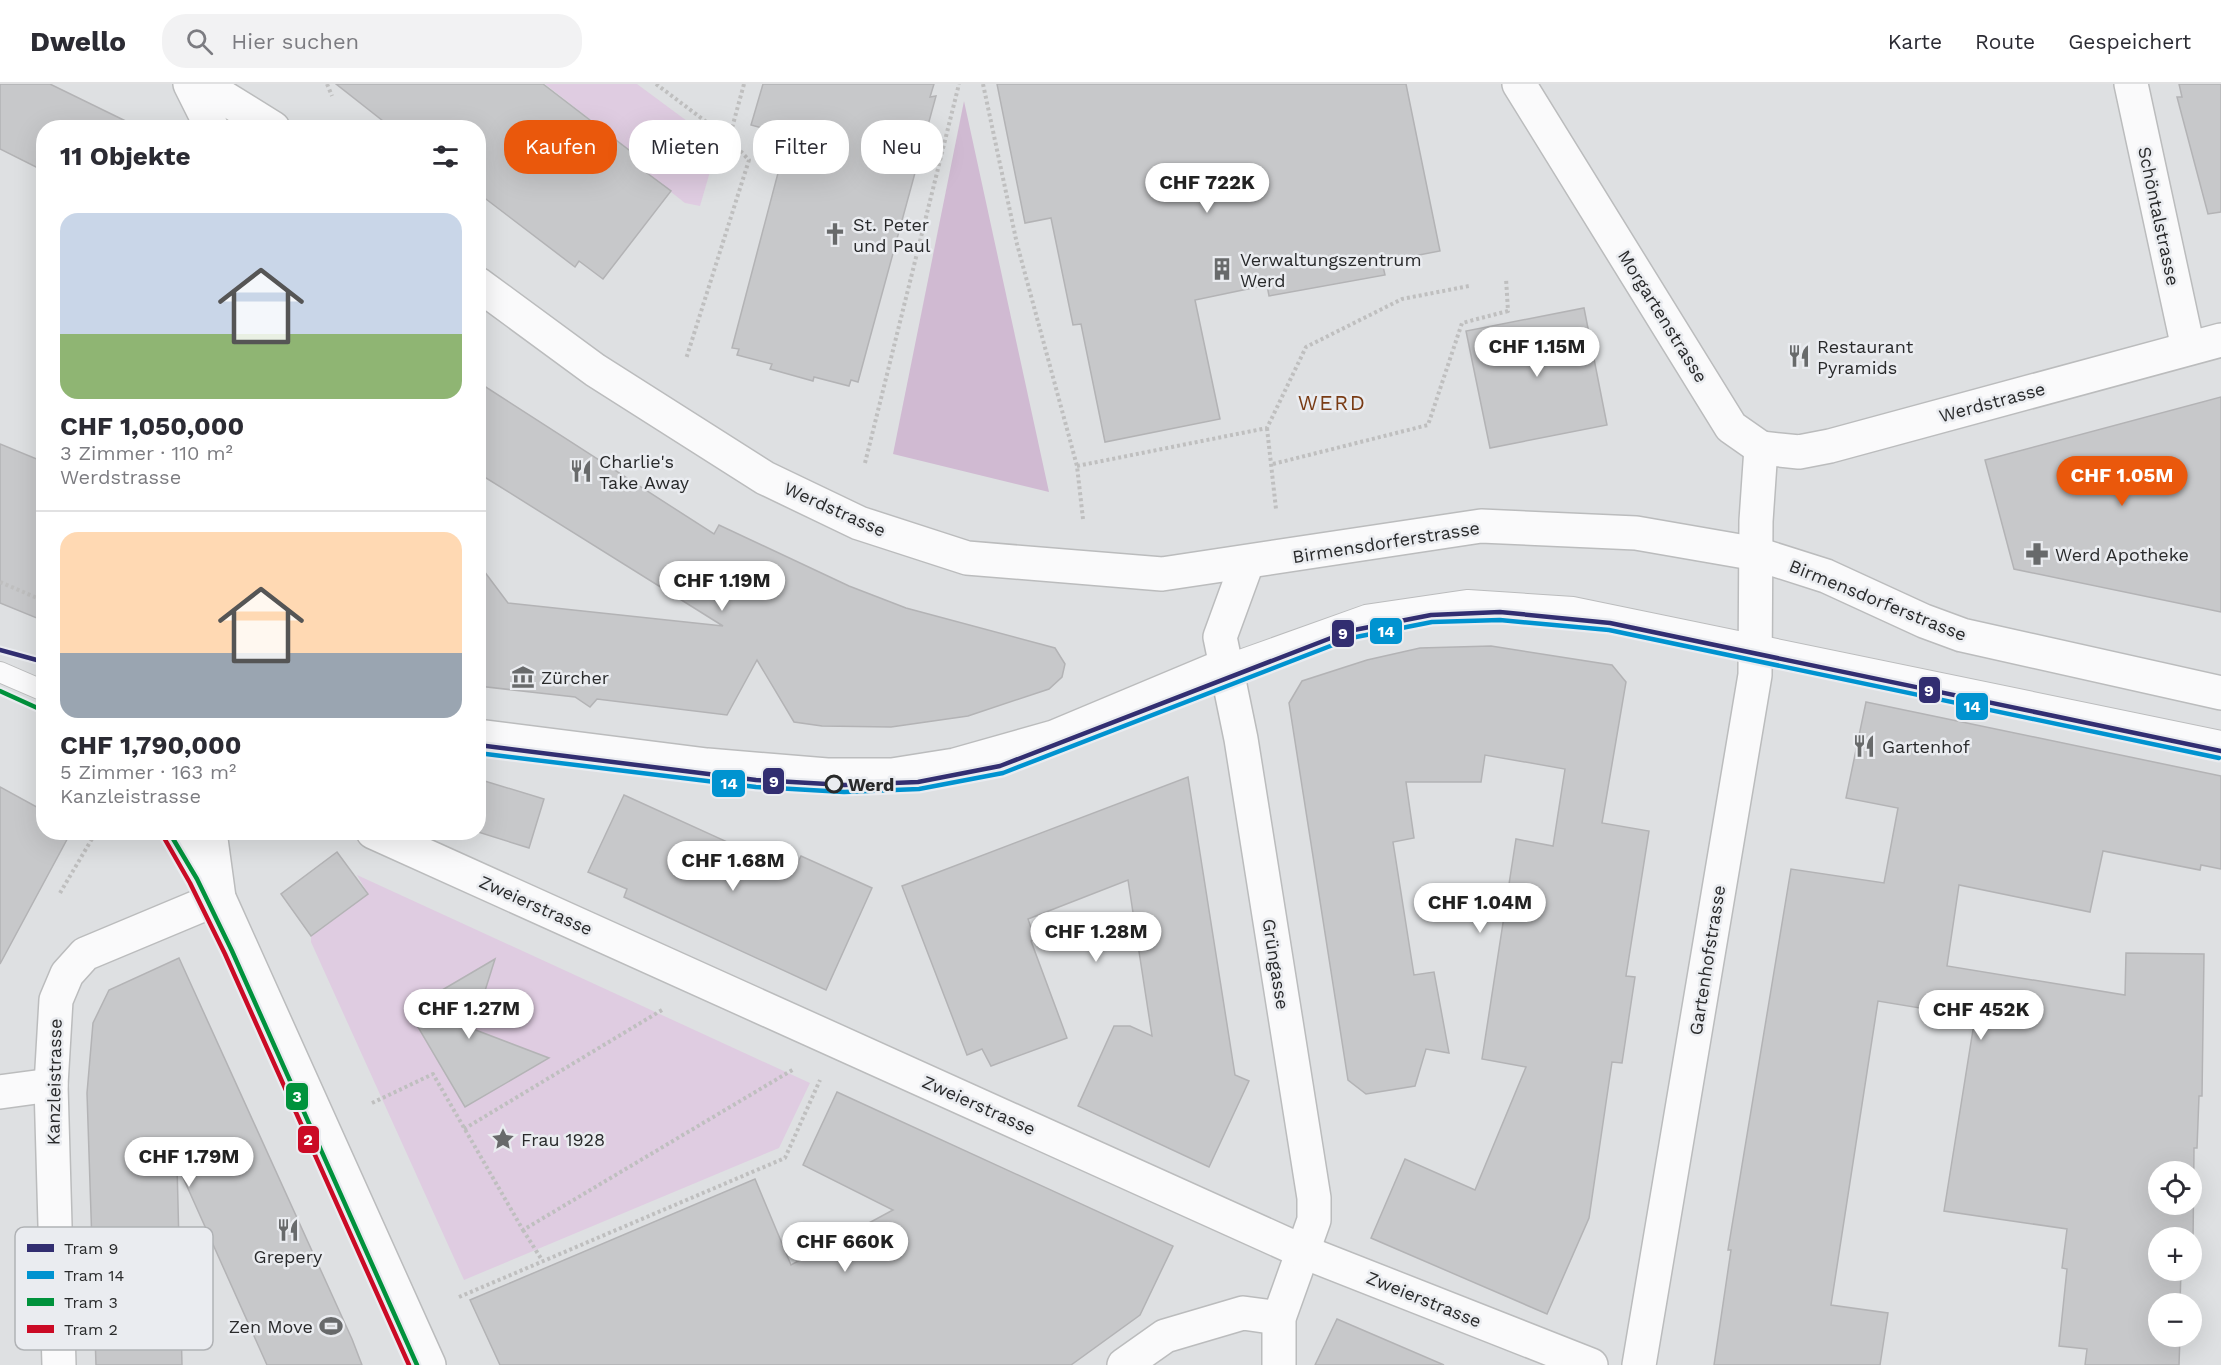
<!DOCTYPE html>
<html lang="de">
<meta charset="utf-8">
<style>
body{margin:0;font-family:"Work Sans",sans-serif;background:#f2f2f3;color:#2b2b33;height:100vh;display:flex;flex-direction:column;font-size:22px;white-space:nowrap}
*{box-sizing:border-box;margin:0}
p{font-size:20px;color:#7c7c81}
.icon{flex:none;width:33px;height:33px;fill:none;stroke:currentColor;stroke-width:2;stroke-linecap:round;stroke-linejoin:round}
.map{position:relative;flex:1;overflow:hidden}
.sheet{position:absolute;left:36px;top:36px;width:450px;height:720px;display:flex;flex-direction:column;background:#fff;border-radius:24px;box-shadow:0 6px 24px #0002}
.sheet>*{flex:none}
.banner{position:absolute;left:504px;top:36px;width:570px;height:54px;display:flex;gap:12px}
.controls{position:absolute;left:2148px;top:1077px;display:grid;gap:12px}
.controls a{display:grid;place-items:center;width:54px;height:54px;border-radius:50%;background:#fff;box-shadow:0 6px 24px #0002;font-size:30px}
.price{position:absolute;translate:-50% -51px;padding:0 14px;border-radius:21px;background:#fff;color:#222;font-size:20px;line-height:39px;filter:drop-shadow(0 2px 3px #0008)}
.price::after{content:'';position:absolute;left:50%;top:36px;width:18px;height:14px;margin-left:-9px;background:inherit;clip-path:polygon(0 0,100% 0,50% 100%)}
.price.selected{background:#ea580c;color:#fff}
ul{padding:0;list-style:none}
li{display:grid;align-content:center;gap:12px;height:318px;padding:0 24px}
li+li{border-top:2px solid #e1e1e2}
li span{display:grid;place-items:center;height:186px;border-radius:18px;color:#555}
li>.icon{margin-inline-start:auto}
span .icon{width:108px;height:108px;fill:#fffc;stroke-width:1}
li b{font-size:26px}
h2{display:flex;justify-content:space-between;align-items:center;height:72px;padding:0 24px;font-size:26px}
.pill{padding:0 21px;border-radius:24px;background:#fff;box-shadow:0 6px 24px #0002;font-size:21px;line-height:54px}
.pill.selected{background:#ea580c;color:#fff}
header{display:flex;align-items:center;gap:36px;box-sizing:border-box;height:84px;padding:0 30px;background:#fff;border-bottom:2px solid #e1e1e2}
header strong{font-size:28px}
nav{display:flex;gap:33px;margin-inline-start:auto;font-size:21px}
.search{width:420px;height:54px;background:#f2f2f3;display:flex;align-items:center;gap:15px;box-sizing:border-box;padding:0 21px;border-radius:24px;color:#7c7c81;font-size:22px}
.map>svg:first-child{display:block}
.green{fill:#dfcce1}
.forest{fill:#d0bad2}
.building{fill:#c7c8ca;stroke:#b3b3b5;stroke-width:1.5;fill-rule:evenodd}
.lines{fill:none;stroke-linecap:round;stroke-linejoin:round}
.service-casing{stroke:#bbbcbd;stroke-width:22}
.minor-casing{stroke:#bbbcbd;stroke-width:36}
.tertiary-casing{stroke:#bbbcbd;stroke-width:36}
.path{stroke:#bfbfbf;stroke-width:4;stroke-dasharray:3 3;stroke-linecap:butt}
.service{stroke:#fafafb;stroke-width:20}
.minor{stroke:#fafafb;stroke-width:33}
.tertiary{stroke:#fafafb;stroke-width:33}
.tram-1-casing{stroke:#eaecf0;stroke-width:9}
.tram-2-casing{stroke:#eaecf0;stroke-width:9}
.tram-3-casing{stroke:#eaecf0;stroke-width:9}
.tram-4-casing{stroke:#eaecf0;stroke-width:9}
.tram-1{stroke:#322e71;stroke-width:4.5}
.tram-2{stroke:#0093d0;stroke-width:4.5}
.tram-3{stroke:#00923c;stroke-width:4.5}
.tram-4{stroke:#cb0a25;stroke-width:4.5}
.stop-dot{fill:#eaecf0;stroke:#292a2b;stroke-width:3}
.labels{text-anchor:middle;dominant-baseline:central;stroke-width:5;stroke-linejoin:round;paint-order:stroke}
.street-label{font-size:18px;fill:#292a2b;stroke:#eaecf0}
.poi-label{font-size:18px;fill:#292a2b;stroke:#eaecf0;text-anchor:start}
.stop-label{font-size:18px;font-weight:bold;fill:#292a2b;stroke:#eaecf0;text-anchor:start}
.quarter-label{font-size:21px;letter-spacing:1.5px;fill:#793b14;stroke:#eaecf0}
.key{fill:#eaecf0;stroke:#b0b2b5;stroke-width:1.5}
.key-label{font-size:16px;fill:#292a2b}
.line-badge{stroke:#eaecf0;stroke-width:2}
.badge-label{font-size:16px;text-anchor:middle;font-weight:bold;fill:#fff}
</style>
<header>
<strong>Dwello</strong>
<div class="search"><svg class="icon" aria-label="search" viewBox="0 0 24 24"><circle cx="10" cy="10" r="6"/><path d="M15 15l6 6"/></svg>Hier suchen</div>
<nav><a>Karte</a><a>Route</a><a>Gespeichert</a></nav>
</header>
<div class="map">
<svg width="2221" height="1281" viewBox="0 0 2221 1281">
<rect width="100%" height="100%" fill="#dee0e2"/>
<g class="green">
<polygon points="545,0 637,0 718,60 700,122 685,119 647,89 651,83"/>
<polygon points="357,791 810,999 779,1064 464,1196 311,858 311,852 368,810"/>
</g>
<polygon class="forest" points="964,17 1049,408 893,370"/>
<g class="building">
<polygon points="0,0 50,0 140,44 44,44 44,87 0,65"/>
<polygon points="336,0 543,0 651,83 647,89 671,107 603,195 579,177 575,183 478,109 478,44 392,44"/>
<polygon points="763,0 934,0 930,13 936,12 868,261 858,298 851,296 849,302 814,293 813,297 770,285 772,280 737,271 739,265 732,264 788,51 751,41"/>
<polygon points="997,0 1406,0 1440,167 1382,178 1385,191 1269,212 1267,201 1195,216 1220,335 1105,358 1081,240 1073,241 1051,134 1025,139"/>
<polygon points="2179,0 2221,0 2221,128 2208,130 2177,13 2182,13"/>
<polygon points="1584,224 1607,341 1490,364 1466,247"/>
<polygon points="478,298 714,450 719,441 849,502 906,524 1055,564 1065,580 1062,593 1049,605 968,632 891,643 822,642 794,638 757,576 727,631 597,615 590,623 575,613 478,602 478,479 508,519 723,542 478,389"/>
<polygon points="2221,313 2221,528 2014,485 1985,376"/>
<polygon points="0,360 44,378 44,537 0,519"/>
<polygon points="1491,562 1612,581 1626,598 1602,739 1649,747 1626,892 1635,893 1622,979 1612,978 1589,1134 1547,1230 1371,1154 1405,1075 1475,1106 1526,983 1482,975 1516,755 1553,762 1565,685 1485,671 1481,698 1406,698 1414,754 1393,758 1414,891 1434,888 1449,969 1426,965 1415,1002 1366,1010 1348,996 1289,619 1302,597 1367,576 1420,564"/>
<path d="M1866,618L2221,692V785L2201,781L2200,786L2103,767L2090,828L1959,801L1947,882L2125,911L2126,869L2204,870L2202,1012H2199L2197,1064H2194L2193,1160L2192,1154H2158V1186H2181L2180,1220H2158V1252H2180L2179,1281H2085L2087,1265L2059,1262L2067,1185L2062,1184L2067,1145L1944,1127L1975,933L1878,917L1831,1221L1888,1229L1880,1281H1714L1731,1166H1728L1791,785L1884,799L1898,724L1846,714ZM2158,1088H2192V1120H2158Z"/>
<polygon points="1188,693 1235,991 1249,997 1209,1083 1078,1022 1114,942 1130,942 1152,952 1128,796 1028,835 1035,855 1031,857 1067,954 991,982 982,965 967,971 902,802"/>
<polygon points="478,695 544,715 529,764 478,748"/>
<polygon points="0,703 44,727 44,748 71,748 0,880"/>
<polygon points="624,711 793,788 801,772 872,804 826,906 624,813 627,805 588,788"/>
<polygon points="337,768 368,810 311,852 281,810"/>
<polygon points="179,874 352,1255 362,1281 267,1281 177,1080 182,1281 96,1281 87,1009 93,939 109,906"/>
<polygon points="495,875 473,945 549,974 465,1023 408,926"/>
<polygon points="837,1008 1173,1162 1140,1231 1071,1281 500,1281 470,1216 755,1095 791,1181 893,1126 803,1081"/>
<polygon points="1337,1235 1444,1281 1315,1281"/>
</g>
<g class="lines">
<g class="service-casing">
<g id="service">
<polyline points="1226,581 1366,531 1468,516 1573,523 2221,657"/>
<polyline points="0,588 44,607"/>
<polyline points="185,748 208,791"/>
</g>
</g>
<g class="minor-casing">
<g id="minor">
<polyline points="1519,0 1731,343 1761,364"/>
<polyline points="2131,0 2188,264"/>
<polyline points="1761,364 1799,368 1830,362 2221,256"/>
<polyline points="1247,479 1220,553 1241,655 1314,1114 1314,1136 1279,1234 1279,1281"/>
<polyline points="478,652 707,681 827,691 892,691 955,681 1054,653 1226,581"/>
<polyline points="0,1008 51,1001"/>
<polyline points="59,1281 51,1001 56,916 67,890 85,870 219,814"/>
<polyline points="1124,1281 1165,1252 1243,1229 1279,1234"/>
<polyline points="1639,1281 1755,591 1756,437 1761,364"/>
</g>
</g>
<g class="tertiary-casing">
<g id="tertiary">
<polyline points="190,0 212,44"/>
<polyline points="202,0 273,44"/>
<polyline points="478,200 595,286 765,394 859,439 967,474 1162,490 1481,442 1636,449 1757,470 1826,492 1924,537 1962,551 2221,609"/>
<polyline points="210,748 219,814 429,1281"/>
<polyline points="373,748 1304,1168 1591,1281"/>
</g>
</g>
<g class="path">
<polyline points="327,0 332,12"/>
<polyline points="656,0 729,55 749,76 686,275"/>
<polyline points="983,0 1017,160 1077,382 1083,435"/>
<polyline points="729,55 744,0"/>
<polyline points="1267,344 1276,425"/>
<polyline points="865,379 959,0"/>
<polyline points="1273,380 1428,341 1462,239 1508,227 1506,194"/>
<polyline points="1077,382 1267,344 1306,263 1402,215 1469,202"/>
<polyline points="0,498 44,517"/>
<polyline points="60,809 96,748"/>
<polyline points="372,1019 433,990 523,1146 794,985"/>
<polyline points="464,1045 662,926"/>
<polyline points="523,1146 542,1176"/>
<polyline points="459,1213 785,1074 820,996"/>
</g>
<use href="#service" class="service"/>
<use href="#minor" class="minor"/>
<use href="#tertiary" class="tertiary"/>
<g class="tram-1-casing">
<g id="tram-1">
<polyline points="0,566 44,578"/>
<polyline points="478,661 756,696 844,701 918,698 1000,682 1349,547 1431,531 1500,528 1610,539 2221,667"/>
</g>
</g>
<g class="tram-2-casing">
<polyline id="tram-2" points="478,669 756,703 844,708 919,705 1003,689 1351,554 1432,538 1500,536 1609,546 2219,674"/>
</g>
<g class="tram-3-casing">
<g id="tram-3">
<polyline points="0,607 44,627"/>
<polyline points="169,748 197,795 232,867 417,1281"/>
</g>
</g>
<g class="tram-4-casing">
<polyline id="tram-4" points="163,752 190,799 225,870 409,1281"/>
</g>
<use href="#tram-1" class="tram-1"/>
<use href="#tram-2" class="tram-2"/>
<use href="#tram-3" class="tram-3"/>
<use href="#tram-4" class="tram-4"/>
</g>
<defs>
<g id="church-bare" transform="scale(1.8)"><path d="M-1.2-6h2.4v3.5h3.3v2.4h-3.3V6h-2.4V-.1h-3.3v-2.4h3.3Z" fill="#686a6b" stroke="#eaecf0" stroke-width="2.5" paint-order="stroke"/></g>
<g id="building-bare" transform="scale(1.8)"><path d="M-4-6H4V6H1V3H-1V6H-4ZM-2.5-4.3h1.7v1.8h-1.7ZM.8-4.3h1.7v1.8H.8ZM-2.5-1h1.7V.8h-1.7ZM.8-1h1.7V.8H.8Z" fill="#686a6b" stroke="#eaecf0" stroke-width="2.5" paint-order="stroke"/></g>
<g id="restaurant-bare" transform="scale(1.8)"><path d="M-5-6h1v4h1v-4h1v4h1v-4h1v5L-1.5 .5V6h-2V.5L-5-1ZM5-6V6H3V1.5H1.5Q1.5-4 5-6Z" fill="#686a6b" stroke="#eaecf0" stroke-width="2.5" paint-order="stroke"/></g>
<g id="pharmacy-bare" transform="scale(1.8)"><path d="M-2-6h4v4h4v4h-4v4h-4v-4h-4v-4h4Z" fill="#686a6b" stroke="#eaecf0" stroke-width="2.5" paint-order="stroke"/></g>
<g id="museum-bare" transform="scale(1.8)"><path d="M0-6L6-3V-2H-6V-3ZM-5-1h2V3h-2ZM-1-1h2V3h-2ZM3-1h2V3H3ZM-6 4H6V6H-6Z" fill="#686a6b" stroke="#eaecf0" stroke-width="2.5" paint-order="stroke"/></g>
<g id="sight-bare" transform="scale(1.8)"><path d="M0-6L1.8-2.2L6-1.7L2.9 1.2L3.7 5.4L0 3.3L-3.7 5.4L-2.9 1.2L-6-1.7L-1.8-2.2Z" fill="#686a6b" stroke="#eaecf0" stroke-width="2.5" paint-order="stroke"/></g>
<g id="stadium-bare" transform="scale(1.8)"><path d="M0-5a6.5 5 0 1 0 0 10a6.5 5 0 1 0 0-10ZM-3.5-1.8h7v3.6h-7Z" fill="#686a6b" stroke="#eaecf0" stroke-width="2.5" paint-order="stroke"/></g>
</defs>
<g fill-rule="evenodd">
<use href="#church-bare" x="835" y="150"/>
<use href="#building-bare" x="1222" y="185"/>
<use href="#restaurant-bare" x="1799" y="272"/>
<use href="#restaurant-bare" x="581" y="387"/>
<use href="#pharmacy-bare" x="2037" y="470"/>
<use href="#museum-bare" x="523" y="593"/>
<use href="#restaurant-bare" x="1864" y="662"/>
<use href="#sight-bare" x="503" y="1055"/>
<use href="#restaurant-bare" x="288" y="1146"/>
<use href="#stadium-bare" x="331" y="1242"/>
</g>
<circle class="stop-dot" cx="834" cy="700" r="8"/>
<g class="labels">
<g class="street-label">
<text transform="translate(2159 132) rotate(78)">Schöntalstrasse</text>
<text transform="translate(1663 232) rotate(58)">Morgartenstrasse</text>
<text transform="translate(1992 318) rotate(-15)">Werdstrasse</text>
<text transform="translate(835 425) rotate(24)">Werdstrasse</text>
<text transform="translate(1386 458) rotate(-9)">Birmensdorferstrasse</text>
<text transform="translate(1878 516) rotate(22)">Birmensdorferstrasse</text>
<text transform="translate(536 821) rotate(24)">Zweierstrasse</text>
<text transform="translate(1707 876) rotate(-81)">Gartenhofstrasse</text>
<text transform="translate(1276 880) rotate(81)">Grüngasse</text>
<text transform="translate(54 998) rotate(-89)">Kanzleistrasse</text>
<text transform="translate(979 1021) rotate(24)">Zweierstrasse</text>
<text transform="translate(1424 1215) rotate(22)">Zweierstrasse</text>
</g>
<g class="poi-label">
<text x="853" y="140">St. Peter<tspan x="853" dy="21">und Paul</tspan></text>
<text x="1240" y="175">Verwaltungszentrum<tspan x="1240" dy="21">Werd</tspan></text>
<text x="1817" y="262">Restaurant<tspan x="1817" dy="21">Pyramids</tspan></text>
<text x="599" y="377">Charlie's<tspan x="599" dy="21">Take Away</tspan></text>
<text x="2055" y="470">Werd Apotheke</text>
<text x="541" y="593">Zürcher</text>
<text x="1882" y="662">Gartenhof</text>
<text x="521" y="1055">Frau 1928</text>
<text x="288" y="1172" text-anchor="middle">Grepery</text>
<text x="313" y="1242" text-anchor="end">Zen Move</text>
</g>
<g class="stop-label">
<text x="848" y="700">Werd</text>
</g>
<g class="quarter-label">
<text x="1332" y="318">WERD</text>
</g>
</g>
<rect x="15" y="1143" width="198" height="123" rx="9" class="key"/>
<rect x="27" y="1160" width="27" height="8" fill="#322e71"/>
<rect x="27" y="1187" width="27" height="8" fill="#0093d0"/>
<rect x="27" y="1214" width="27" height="8" fill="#00923c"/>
<rect x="27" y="1241" width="27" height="8" fill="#cb0a25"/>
<g class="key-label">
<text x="64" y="1170">Tram 9</text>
<text x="64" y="1197">Tram 14</text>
<text x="64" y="1224">Tram 3</text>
<text x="64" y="1251">Tram 2</text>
</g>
<g class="line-badge">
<rect x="1369" y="533" width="34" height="28" rx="6" fill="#0093d0"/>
<rect x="1331" y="535" width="24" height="29" rx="6" fill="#322e71"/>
<rect x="1918" y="592" width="23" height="28" rx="6" fill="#322e71"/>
<rect x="1955" y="608" width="34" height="29" rx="6" fill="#0093d0"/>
<rect x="762" y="683" width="23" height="28" rx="6" fill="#322e71"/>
<rect x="711" y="685" width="35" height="29" rx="6" fill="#0093d0"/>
<rect x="285" y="998" width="24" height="29" rx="6" fill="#00923c"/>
<rect x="297" y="1041" width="23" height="29" rx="6" fill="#cb0a25"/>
</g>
<g class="badge-label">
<text x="1386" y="553">14</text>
<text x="1343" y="555">9</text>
<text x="1929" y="612">9</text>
<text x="1972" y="628">14</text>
<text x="774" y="703">9</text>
<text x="729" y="705">14</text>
<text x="297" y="1018">3</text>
<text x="308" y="1061">2</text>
</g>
</svg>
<div class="controls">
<a><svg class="icon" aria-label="locate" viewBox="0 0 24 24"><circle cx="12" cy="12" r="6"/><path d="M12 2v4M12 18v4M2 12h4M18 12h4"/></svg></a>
<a>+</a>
<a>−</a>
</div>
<b class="price" style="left:1207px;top:130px">CHF 722K</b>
<b class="price" style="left:1537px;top:294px">CHF 1.15M</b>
<b class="price selected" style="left:2122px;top:423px">CHF 1.05M</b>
<b class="price" style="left:722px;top:528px">CHF 1.19M</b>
<b class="price" style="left:733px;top:808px">CHF 1.68M</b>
<b class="price" style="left:1480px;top:850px">CHF 1.04M</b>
<b class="price" style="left:1096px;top:879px">CHF 1.28M</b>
<b class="price" style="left:469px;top:956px">CHF 1.27M</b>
<b class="price" style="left:1981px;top:957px">CHF 452K</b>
<b class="price" style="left:189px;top:1104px">CHF 1.79M</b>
<b class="price" style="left:845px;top:1189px">CHF 660K</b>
<div class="banner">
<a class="pill selected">Kaufen</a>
<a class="pill">Mieten</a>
<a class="pill">Filter</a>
<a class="pill">Neu</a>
</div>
<section class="sheet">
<h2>11 Objekte<svg class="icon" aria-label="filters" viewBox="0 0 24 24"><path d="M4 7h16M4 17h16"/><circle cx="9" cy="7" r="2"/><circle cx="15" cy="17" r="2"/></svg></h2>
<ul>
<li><span style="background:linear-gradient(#c9d6e8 65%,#8fb573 0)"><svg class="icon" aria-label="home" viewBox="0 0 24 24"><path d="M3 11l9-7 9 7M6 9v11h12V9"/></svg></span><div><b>CHF 1,050,000</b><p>3 Zimmer · 110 m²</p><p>Werdstrasse</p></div></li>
<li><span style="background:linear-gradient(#ffd9b3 65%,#9aa5b1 0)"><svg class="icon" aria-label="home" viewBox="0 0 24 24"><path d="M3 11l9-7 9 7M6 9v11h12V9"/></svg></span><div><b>CHF 1,790,000</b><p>5 Zimmer · 163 m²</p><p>Kanzleistrasse</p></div></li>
</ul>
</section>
</div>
